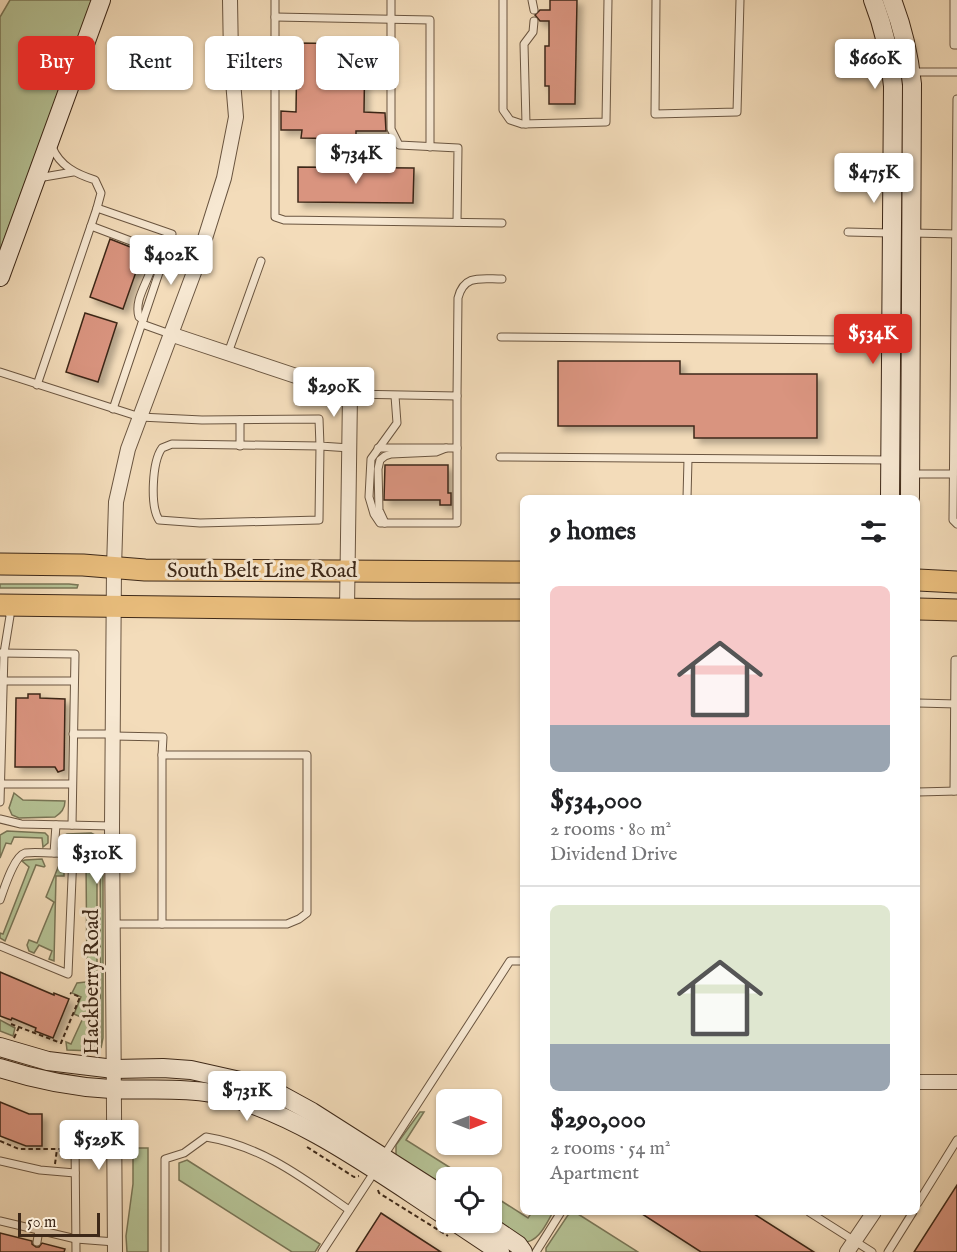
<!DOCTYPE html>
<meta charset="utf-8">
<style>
body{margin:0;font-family:"IM FELL English",serif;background:#f2f2f2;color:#202124;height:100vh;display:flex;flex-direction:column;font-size:22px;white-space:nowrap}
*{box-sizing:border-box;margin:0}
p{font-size:20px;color:#757577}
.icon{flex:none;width:33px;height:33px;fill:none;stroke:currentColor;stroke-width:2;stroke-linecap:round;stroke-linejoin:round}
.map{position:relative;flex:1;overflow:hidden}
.side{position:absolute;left:520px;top:495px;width:400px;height:720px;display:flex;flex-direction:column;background:#fff;border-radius:9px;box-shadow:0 2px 4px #0004}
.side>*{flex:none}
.hud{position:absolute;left:18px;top:36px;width:412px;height:54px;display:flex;gap:12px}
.needle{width:39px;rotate:90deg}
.buttons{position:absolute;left:436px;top:1089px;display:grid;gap:12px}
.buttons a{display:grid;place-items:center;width:66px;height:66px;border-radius:9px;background:#fff;box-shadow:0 2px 4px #0004;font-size:30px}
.scale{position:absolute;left:18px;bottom:15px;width:82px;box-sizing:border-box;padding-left:6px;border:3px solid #3d2818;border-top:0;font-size:16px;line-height:21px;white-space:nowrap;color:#3d2818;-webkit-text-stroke:4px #f7e8d2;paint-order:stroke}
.price{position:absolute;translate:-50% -51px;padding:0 14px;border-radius:6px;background:#fff;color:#222;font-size:20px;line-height:39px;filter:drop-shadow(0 2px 3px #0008)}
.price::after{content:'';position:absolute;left:50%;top:36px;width:18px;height:14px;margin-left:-9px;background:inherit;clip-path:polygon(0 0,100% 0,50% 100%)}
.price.active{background:#d93025;color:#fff}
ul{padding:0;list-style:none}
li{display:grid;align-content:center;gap:12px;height:318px;padding:0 30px}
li+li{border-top:2px solid #e0e0e0}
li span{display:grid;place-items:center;height:186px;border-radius:9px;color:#555}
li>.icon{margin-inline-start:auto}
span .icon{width:108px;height:108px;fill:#fffc;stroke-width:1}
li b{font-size:26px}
h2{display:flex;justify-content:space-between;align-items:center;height:72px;padding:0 30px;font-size:26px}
.chip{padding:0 21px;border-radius:9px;background:#fff;box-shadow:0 2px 4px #0004;font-size:21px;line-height:54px}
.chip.active{background:#d93025;color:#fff}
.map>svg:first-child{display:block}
.green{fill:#b5c295;stroke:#797556;stroke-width:1.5}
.building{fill:#d9947f;stroke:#3d2818;stroke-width:1.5;filter:url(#shadow)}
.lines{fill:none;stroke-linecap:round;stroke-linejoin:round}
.lane-casing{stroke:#6a5540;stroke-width:9}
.street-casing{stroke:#6a5540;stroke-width:16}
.secondary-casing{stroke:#3d2818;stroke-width:20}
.primary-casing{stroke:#3d2818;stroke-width:23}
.path{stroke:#3d2818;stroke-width:2;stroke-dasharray:4.5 3;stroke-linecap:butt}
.lane{stroke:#f7e8d2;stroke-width:7}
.street{stroke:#f7e8d2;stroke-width:14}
.secondary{stroke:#f7e8d2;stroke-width:18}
.primary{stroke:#eabe7d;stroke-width:21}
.labels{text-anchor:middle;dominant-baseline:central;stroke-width:6;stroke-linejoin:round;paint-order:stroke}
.street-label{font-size:21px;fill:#3d2818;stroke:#f7e8d2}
</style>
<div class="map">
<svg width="957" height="1252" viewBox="0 0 957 1252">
<defs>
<filter id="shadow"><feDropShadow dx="5" dy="5" stdDeviation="3" flood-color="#0004"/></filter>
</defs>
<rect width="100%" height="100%" fill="#f3dcba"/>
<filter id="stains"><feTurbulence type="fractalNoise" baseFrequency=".00333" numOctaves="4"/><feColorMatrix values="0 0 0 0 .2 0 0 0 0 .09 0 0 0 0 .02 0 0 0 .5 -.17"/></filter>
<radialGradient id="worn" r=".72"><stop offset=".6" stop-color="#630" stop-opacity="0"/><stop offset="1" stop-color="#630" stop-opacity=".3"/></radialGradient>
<g class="green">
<polygon points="10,0 92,0 0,251 0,17"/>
<polygon points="0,584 69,584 78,585 77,588 0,588"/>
<path d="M14,793L23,800L65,801C65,809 61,813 55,817L19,818L12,815L9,808Z"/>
<polygon points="7,831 45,833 48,836 48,843 43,847 42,838 14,837 11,844 6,843 0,858 0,835"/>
<polygon points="91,833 97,836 97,982 87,980 86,861 78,861 78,859 86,859 86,847 78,847 77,837 67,837 68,847 64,847 61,843 63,836 67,834"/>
<polygon points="100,838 103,845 103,1038 101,1048"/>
<polygon points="42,859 45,866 44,867 36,865 5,941 0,938 0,933 3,934 29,867 22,861 25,860"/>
<polygon points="64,859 64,876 56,876 54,961 49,959 52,951 39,945 34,953 29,951 27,945 29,940 37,943 54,902 46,897 61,860"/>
<polygon points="86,982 97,985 97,1046 95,1047 95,1051 67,1050 66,1042 71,1044 83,1018 74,1014 81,997 72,993 77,983"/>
<polygon points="0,1020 15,1028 13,1036 0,1031"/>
<polygon points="420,1112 424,1112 406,1140 465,1177 447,1178 447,1192 396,1157 396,1145"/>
<polygon points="133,1148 148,1148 148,1252 127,1252 126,1236 133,1184"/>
<polygon points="187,1160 320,1244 315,1252 292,1252 179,1180 179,1163"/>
<path d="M492,1195L528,1218L532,1212H553C546,1224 538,1244 522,1242L492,1222Z"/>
<polygon points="573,1212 578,1214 638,1252 546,1252 546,1248 568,1215"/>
</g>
<g class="building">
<polygon points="550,0 577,0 575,104 549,104 549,86 545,86 545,46 549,46 549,21 540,21 535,15 540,10 550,10"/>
<polygon points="297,43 365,44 364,112 385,113 386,131 356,131 356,139 301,138 302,130 281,130 281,111 296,112"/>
<polygon points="298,167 414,168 413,203 298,202"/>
<polygon points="110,239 143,252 123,309 90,297"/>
<polygon points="85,313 117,323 98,382 66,372"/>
<polygon points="558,361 680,361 680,374 817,374 817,438 694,438 694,426 558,426"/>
<polygon points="385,465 448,465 448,493 451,493 451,505 440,505 440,500 384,500"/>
<polygon points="28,694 40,694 40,698 65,699 64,770 58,772 55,767 15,767 16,698 28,698"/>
<polygon points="0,972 54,995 54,993 69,999 53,1038 35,1031 36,1028 12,1018 11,1020 0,1016"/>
<polygon points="0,1102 29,1114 42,1114 42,1146 26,1146 0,1136"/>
<polygon points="957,1185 957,1252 914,1252"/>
<polygon points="639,1212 751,1212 814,1252 701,1252"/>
<polygon points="381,1213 413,1234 441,1252 356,1252"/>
<polygon points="0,1233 32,1241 32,1244 36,1247 39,1247 42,1243 65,1249 64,1252 0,1252"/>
</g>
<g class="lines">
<g class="lane-casing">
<g id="lane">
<polyline points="275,0 275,217 284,220 502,223"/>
<polyline points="391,0 391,129 399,145 458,148 457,222"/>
<polyline points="503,0 503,110 510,120 522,124 606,122 608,0"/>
<polyline points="532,0 534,10"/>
<polyline points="656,0 655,114 737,112 740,0"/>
<polyline points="954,0 954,45 957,45"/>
<polyline points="275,17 430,20 430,147"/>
<polyline points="911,72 957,72"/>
<polyline points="957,99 953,520 957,524"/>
<polyline points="526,124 524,44 533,32 534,21"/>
<path d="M52,147C60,166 76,174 95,180L101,193L97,208"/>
<polyline points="38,178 73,172"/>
<path d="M91,226L152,249C159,272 132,294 139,317L143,320"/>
<polyline points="848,232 890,233"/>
<polyline points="913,233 956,234"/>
<polyline points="142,324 170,334"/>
<polyline points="501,337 847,340"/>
<polyline points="228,353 261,261"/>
<polyline points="0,372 140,417 202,420 319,419 320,446 350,448"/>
<polyline points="37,385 97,208 172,234 113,409"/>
<path d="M350,394L457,396L458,298C464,274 481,279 502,279"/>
<polyline points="395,396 397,423 371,459 369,497 374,514 380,523 457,523 457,396"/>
<polyline points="240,420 240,446"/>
<path d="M172,444L320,446L319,520L200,523L159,520C150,506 152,462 162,448Z"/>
<polyline points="378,448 457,448"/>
<polyline points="500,457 890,460"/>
<polyline points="911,474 953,474"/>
<polyline points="687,498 688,459"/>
<polyline points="385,523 379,510 378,469 380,460 385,456 391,454 436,452 446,448"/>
<polyline points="0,653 75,654 72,825"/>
<polyline points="3,681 74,681"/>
<polyline points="918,703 957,704"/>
<polyline points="73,734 114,734"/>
<polyline points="162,755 162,924"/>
<polyline points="1,784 72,784"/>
<polyline points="954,791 955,660 957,660"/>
<polyline points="918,792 957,791"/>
<polyline points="0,802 4,653 10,616 7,607"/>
<polyline points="0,819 21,824 112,826"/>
<path d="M0,900C4,889 14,856 25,853C34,852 45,853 54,853"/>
<polyline points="113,924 287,924 299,919 307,913 307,755 162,755 163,737 114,736"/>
<polyline points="0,946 68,974 73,854 54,853 56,825"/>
<polyline points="75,1141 76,1252"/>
<polyline points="383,1157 510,961 524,961"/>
<polyline points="0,1161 40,1170 75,1173"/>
<polyline points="918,1203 957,1140"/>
<polyline points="809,1212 872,1252"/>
<polyline points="0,1221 76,1239 115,1242"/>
<polyline points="37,1242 39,1230"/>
<path d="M165,1252V1159L184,1153L206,1137C262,1146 303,1178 349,1210"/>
<polyline points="322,1252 375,1171"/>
<polyline points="536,1252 561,1212"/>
<polyline points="888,1252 913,1212"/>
</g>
</g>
<g class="street-casing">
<g id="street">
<polyline points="170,334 350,394 347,609"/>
<polyline points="918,1082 957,1082"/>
<polyline points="115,1252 112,826 114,568 116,502 128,449 196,267 224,178 236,117 231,57 230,0"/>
<polyline points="847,1252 874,1212"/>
</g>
</g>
<g class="secondary-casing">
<g id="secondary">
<path d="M873,0C884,28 890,55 893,86L890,498"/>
<path d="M892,0C903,28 909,55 912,84L910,498"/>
<polyline points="0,277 101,0"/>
<polyline points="0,1047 48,1061 114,1069 163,1068 191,1070 249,1083 281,1095 312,1112 447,1198"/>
<path d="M0,1068C37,1080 73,1087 111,1089C145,1091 177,1087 211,1093C292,1108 378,1172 447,1217"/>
<polyline points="455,1222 500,1252"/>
<polyline points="484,1222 518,1245 523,1252"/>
</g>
</g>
<g class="primary-casing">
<g id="primary">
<polyline points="0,564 83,565 145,570 524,572"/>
<polyline points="918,580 957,582"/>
<polyline points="0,605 413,610 524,610"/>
<polyline points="918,609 957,610"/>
</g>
</g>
<g class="path">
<polyline points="11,1024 61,1043 80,997 70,993"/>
<polyline points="14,1038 19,1027"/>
<polyline points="85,1140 97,1140"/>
<polyline points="0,1141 19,1149 60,1149 60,1154 67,1154"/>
<polyline points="307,1147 354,1177 359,1176"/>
<polyline points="55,1164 57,1149"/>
<polyline points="378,1190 379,1193 448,1236"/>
</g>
<use href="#lane" class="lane"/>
<use href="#street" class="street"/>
<use href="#secondary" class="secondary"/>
<use href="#primary" class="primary"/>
</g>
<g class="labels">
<g class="street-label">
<text x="262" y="571">South Belt Line Road</text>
<text transform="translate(92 982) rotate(-90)">Hackberry Road</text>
</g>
</g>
<rect width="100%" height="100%" filter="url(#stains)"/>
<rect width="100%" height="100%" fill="url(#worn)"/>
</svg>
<div class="buttons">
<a><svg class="needle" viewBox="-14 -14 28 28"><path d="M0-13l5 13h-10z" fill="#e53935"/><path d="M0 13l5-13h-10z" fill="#757577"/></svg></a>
<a><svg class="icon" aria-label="locate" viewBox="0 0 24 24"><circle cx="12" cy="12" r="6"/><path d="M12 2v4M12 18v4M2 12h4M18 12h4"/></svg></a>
</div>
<div class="scale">50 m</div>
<b class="price" style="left:875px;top:90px">$660K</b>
<b class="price" style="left:356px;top:185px">$734K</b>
<b class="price" style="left:874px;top:204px">$475K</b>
<b class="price" style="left:171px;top:286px">$402K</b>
<b class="price active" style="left:873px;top:365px">$534K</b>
<b class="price" style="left:334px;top:418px">$290K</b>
<b class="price" style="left:97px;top:885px">$310K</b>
<b class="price" style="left:247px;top:1122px">$731K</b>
<b class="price" style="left:99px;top:1171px">$529K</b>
<div class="hud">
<a class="chip active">Buy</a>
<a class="chip">Rent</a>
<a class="chip">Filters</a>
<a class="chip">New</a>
</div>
<section class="side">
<h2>9 homes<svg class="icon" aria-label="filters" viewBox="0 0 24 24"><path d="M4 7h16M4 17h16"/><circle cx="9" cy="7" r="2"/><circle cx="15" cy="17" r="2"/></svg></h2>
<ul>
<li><span style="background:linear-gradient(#f6c9c9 75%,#9aa5b1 0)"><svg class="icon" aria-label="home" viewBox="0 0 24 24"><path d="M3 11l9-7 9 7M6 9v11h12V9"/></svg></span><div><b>$534,000</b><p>2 rooms · 80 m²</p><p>Dividend Drive</p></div></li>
<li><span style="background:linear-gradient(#dfe7d0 75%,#9aa5b1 0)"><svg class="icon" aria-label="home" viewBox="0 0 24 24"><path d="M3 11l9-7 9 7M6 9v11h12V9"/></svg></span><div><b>$290,000</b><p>2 rooms · 54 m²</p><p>Apartment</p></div></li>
</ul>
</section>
</div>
